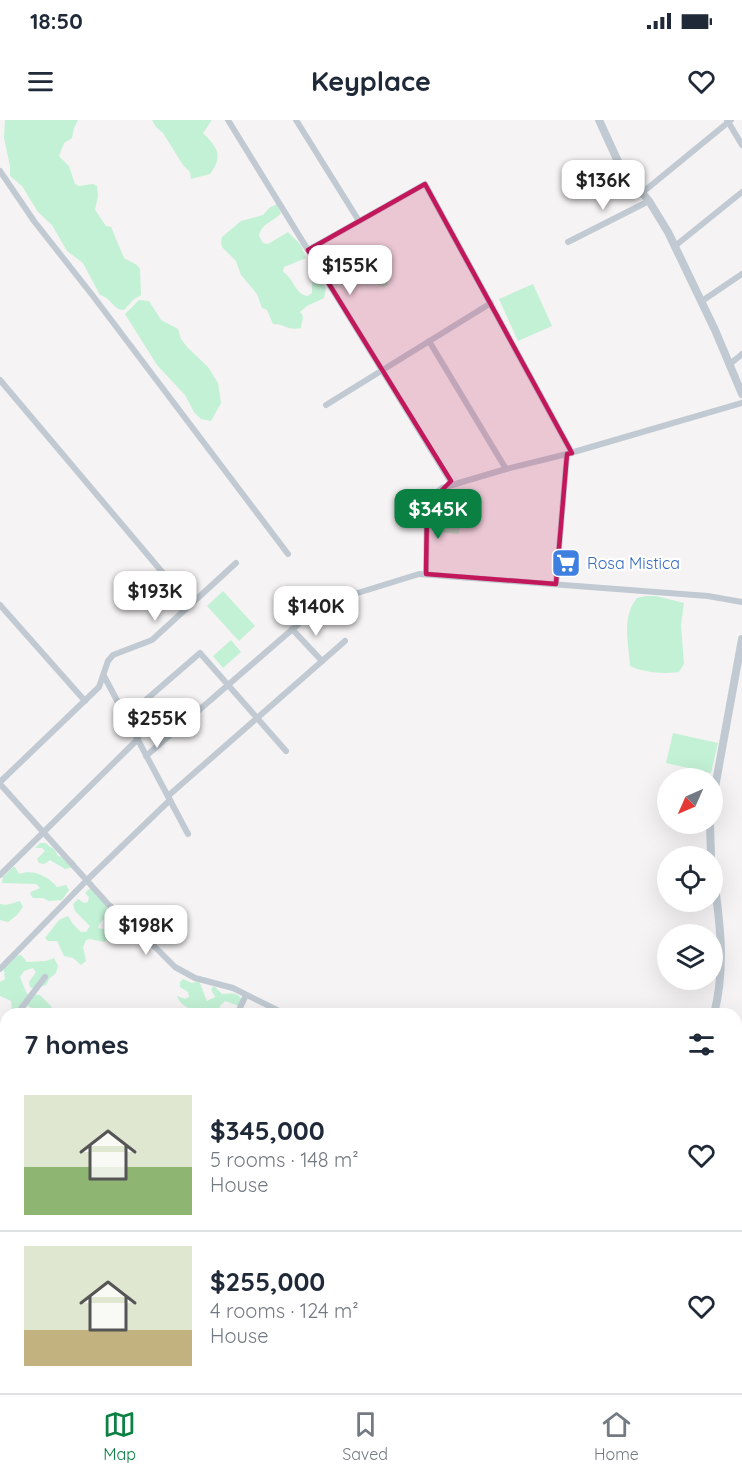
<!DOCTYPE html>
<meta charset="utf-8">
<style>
body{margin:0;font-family:Quicksand,sans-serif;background:#f6f6f7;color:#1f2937;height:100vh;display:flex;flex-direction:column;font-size:22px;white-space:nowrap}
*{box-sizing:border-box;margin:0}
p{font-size:20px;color:#747a83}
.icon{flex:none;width:33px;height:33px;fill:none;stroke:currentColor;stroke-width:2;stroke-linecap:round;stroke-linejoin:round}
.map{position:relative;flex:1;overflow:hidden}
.details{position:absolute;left:0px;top:888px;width:742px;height:386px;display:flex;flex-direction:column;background:#fff;border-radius:18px 18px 0 0;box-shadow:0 6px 24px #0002}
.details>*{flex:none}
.needle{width:39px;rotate:225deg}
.controls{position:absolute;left:657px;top:648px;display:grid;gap:12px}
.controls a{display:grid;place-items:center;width:66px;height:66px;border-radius:50%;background:#fff;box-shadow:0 6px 24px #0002;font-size:30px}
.price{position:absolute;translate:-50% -51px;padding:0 14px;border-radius:12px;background:#fff;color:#222;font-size:20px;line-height:39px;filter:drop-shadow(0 2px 3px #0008)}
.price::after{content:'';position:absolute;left:50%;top:36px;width:18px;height:14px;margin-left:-9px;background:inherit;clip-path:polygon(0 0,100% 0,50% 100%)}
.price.active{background:#0b8043;color:#fff}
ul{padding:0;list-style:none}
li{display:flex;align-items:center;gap:18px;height:150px;padding:0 24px}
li+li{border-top:2px solid #e0e1e3}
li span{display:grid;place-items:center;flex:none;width:168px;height:120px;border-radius:0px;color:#555}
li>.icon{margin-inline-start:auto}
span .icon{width:72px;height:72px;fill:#fffc;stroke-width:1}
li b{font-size:26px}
h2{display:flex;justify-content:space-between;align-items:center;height:72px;padding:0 24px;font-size:26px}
.status{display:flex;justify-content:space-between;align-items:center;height:42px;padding:0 30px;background:#fff;direction:ltr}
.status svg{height:16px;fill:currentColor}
header{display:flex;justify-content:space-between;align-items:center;height:78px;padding:0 24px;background:#fff;font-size:27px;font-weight:700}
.tab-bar{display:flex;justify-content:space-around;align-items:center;height:84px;border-top:2px solid #e0e1e3;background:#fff;font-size:16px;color:#747a83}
.tab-bar a{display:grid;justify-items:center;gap:3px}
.tab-bar .active{color:#0b8043}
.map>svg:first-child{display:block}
.green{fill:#c3f1d5}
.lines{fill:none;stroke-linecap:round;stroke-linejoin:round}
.minor{stroke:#c1cad2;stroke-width:6}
.tertiary{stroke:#c1cad2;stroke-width:8}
.marked{fill:#c2185b;fill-opacity:0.2;stroke:#c2185b;stroke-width:4.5;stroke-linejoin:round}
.labels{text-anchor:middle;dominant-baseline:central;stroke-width:4.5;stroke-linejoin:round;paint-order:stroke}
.shop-label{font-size:16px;fill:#366cbe;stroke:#fff;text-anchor:start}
</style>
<div class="status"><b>18:50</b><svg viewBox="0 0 49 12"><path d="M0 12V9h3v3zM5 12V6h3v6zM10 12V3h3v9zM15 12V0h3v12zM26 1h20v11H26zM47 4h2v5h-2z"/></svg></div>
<header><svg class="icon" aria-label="menu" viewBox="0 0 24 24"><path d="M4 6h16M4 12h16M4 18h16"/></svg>Keyplace<svg class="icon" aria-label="heart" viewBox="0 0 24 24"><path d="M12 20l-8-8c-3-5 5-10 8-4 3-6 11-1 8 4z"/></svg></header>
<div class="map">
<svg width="742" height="1273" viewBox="0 0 742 1273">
<rect width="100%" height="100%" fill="#f5f3f3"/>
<g class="green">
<path d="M5,0H78L74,8L72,18L64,23L59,36L69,46L75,64L79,66L93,64L97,66L98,76L95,90L106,106L111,107L124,138L137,145L140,149L141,175L133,180L124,190C113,190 113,179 100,175L83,143L67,131L52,105L38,92L22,66L10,56V46L4,18Z"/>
<path d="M152,0H212L203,13C217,27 224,36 210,54L191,59L190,52L183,45L163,13L156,7Z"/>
<path d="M277,84L281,93C274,102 261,103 259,116L263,123L268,124L288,112L301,125L306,138L284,147L283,152C294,158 295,175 308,176L312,173V163L315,160L320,161L326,168L324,178L307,186L300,192C306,198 301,201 301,208C287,211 284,203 273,204L267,190L262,188L257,174L241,155L236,141L222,127L221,122L222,117L241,101L263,95L269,88Z"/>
<polygon points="374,143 384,145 386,149 384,157 387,161 388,165 384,167 374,163 371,160 373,155 370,146"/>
<polygon points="533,164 552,206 518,221 499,179"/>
<polygon points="139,180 149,181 161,200 178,209 181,219 187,227 208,247 218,263 221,283 211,301 201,299 194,292 185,275 157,245 125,194"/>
<polygon points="438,394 461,396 459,414 436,412"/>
<polygon points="223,471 255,506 239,521 207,486"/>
<path d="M646,476H656L684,483L681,505L684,544L679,552C662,554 646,553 630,546C629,524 621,497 637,478Z"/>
<polygon points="231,520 241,532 223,548 213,536"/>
<polygon points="673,613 718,623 711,653 666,643"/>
<polygon points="40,723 45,723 55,730 58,736 73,740 76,743 75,747 65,749 50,740 44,744 39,743 37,739 45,731 42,728 35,728"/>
<path d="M13,747H15L19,754C34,749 47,756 57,767L66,765L69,770L62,780L49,781L43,778H33L30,774L31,772L40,768L36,764L2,763L3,757Z"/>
<path d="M89,769H91L111,789C110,797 100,799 98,808L108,810L111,817L104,822L90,819L86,820L83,827L86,841L81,845L73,838L64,836L57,821H48L45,818L59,800L68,796L73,804L81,812H86L90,806L75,791L73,784L78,779L84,783L88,782L89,777L85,773Z"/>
<polygon points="20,781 23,787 17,795 8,802 0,800 0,784 6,785"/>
<polygon points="21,835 27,842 46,841 54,838 58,846 56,853 49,859 46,865 34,869 30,867 29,862 36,852 33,848 24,851 20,857 27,874 40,875 52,887 49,890 35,890 28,886 17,893 12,891 11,881 0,876 0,862 5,859 3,843 7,837"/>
<path d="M183,859L192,863L199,861L207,881L215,877L211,869L214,866L222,874C233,874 236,871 243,881L239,886L225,881L220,886L218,894H196L194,890C186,888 180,884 177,876L185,879L189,877L188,872L180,867V862Z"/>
<polygon points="6,1090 6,1135 3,1132 0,1133 0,1106 5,1101"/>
<polygon points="0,1218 6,1219 6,1246 2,1246 6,1247 6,1255 0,1262"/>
<polygon points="221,1268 267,1268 261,1273 227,1272"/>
<polygon points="271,1268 345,1268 338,1273 267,1273"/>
<polygon points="373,1268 447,1268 444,1273 359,1273 368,1271"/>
</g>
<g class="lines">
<g class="minor">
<polyline points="228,0 452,364"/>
<polyline points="296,0 359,101"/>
<polyline points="727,0 742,25"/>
<polyline points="0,51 34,101 93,176 288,434"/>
<polyline points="643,72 731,0"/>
<polyline points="568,122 649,81"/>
<polyline points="675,126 742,72"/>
<polyline points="308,130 425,64 572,333"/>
<polyline points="702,181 742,154"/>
<polyline points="429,221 506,349"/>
<polyline points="730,244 742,234"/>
<polyline points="0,260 190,485"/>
<polyline points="326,285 491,183"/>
<polyline points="426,454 427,385 433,375 442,368 506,349 567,334 742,283"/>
<polyline points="556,464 567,334"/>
<polyline points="0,485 85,581"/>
<polyline points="292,509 322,541"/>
<polyline points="104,556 188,714"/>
<polyline points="126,597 200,533 286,631"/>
<polyline points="146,636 317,488 322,484 419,454 708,476 742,482"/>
<polyline points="0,662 99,567 108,541 113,535 152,520 236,443"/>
<polyline points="0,664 108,784 132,804 175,847 195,858 233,868 285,894"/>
<polyline points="168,676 345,521"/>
<polyline points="0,755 138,619"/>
<polyline points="0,849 86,761 170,680"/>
<polyline points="17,894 45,857"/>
<polyline points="237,894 246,875"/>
<polyline points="0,917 6,909"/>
<polyline points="736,1004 742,992"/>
<polyline points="0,1015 6,1019"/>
<polyline points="0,1038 6,1032"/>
<polyline points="0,1086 6,1088"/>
<polyline points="0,1150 6,1153"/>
<polyline points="736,1165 742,1154"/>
<polyline points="0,1215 6,1217"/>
<polyline points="0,1267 6,1259"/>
<polyline points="139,1268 154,1273"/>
<polyline points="565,1268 577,1273"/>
<polyline points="80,1273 84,1268"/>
<polyline points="260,1273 264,1268"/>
<polyline points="448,1273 450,1268"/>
<polyline points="540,1273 542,1268"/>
<polyline points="612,1273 614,1268"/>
<polyline points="681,1273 684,1268"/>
</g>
<g class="tertiary">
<polyline points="599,0 621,48 649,81 668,112 715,210 742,274"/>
<polyline points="712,684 742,519"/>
<polyline points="710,704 711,736"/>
<path d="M712,745C719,795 727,844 714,894"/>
<polyline points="736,978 742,981"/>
</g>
</g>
<path class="marked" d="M425,64L572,333L567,334L556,464L426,454L427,385L451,361L308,130Z"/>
<defs>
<g id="supermarket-square" transform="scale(1.5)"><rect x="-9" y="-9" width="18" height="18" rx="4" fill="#3f7fe0" stroke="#fff"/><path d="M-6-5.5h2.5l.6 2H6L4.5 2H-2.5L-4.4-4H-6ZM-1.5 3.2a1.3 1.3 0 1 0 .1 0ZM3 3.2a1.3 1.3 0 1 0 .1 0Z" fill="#fff"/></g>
</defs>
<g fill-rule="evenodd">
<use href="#supermarket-square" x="566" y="443"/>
</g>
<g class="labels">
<g class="shop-label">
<text x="587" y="443">Rosa Mistica</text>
</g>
</g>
</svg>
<div class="controls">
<a><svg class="needle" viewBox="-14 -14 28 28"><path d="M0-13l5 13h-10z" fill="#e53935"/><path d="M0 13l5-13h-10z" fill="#747a83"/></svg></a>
<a><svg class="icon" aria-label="locate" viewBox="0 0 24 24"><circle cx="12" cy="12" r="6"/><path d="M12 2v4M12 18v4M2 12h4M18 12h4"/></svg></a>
<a><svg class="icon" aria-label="layers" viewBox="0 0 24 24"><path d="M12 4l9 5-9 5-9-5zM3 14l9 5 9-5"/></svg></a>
</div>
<b class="price" style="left:603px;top:91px">$136K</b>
<b class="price" style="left:350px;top:176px">$155K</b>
<b class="price active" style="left:438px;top:420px">$345K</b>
<b class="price" style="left:155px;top:502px">$193K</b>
<b class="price" style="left:316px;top:517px">$140K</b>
<b class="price" style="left:157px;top:629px">$255K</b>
<b class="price" style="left:146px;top:836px">$198K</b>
<section class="details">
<h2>7 homes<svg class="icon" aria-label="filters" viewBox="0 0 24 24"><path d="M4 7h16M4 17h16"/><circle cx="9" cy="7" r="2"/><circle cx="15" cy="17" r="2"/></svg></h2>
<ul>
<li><span style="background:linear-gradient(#dfe7d0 60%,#8fb573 0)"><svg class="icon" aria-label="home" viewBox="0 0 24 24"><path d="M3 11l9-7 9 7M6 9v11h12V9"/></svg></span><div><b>$345,000</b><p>5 rooms · 148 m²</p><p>House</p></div><svg class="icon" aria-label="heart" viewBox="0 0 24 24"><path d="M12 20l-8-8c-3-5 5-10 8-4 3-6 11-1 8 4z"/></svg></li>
<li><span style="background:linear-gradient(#dfe7d0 70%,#c2b280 0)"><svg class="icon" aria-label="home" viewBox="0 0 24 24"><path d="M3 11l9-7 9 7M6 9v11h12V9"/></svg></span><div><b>$255,000</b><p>4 rooms · 124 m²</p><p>House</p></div><svg class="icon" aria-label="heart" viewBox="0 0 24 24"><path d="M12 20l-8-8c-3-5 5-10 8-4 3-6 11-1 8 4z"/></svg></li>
</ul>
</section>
</div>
<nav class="tab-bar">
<a class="active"><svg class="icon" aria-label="map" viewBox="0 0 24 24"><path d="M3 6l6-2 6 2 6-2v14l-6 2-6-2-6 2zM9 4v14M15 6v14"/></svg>Map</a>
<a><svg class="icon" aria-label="saved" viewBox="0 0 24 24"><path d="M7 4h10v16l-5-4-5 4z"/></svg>Saved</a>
<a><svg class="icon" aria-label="home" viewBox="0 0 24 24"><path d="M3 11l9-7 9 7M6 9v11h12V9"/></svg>Home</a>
</nav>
